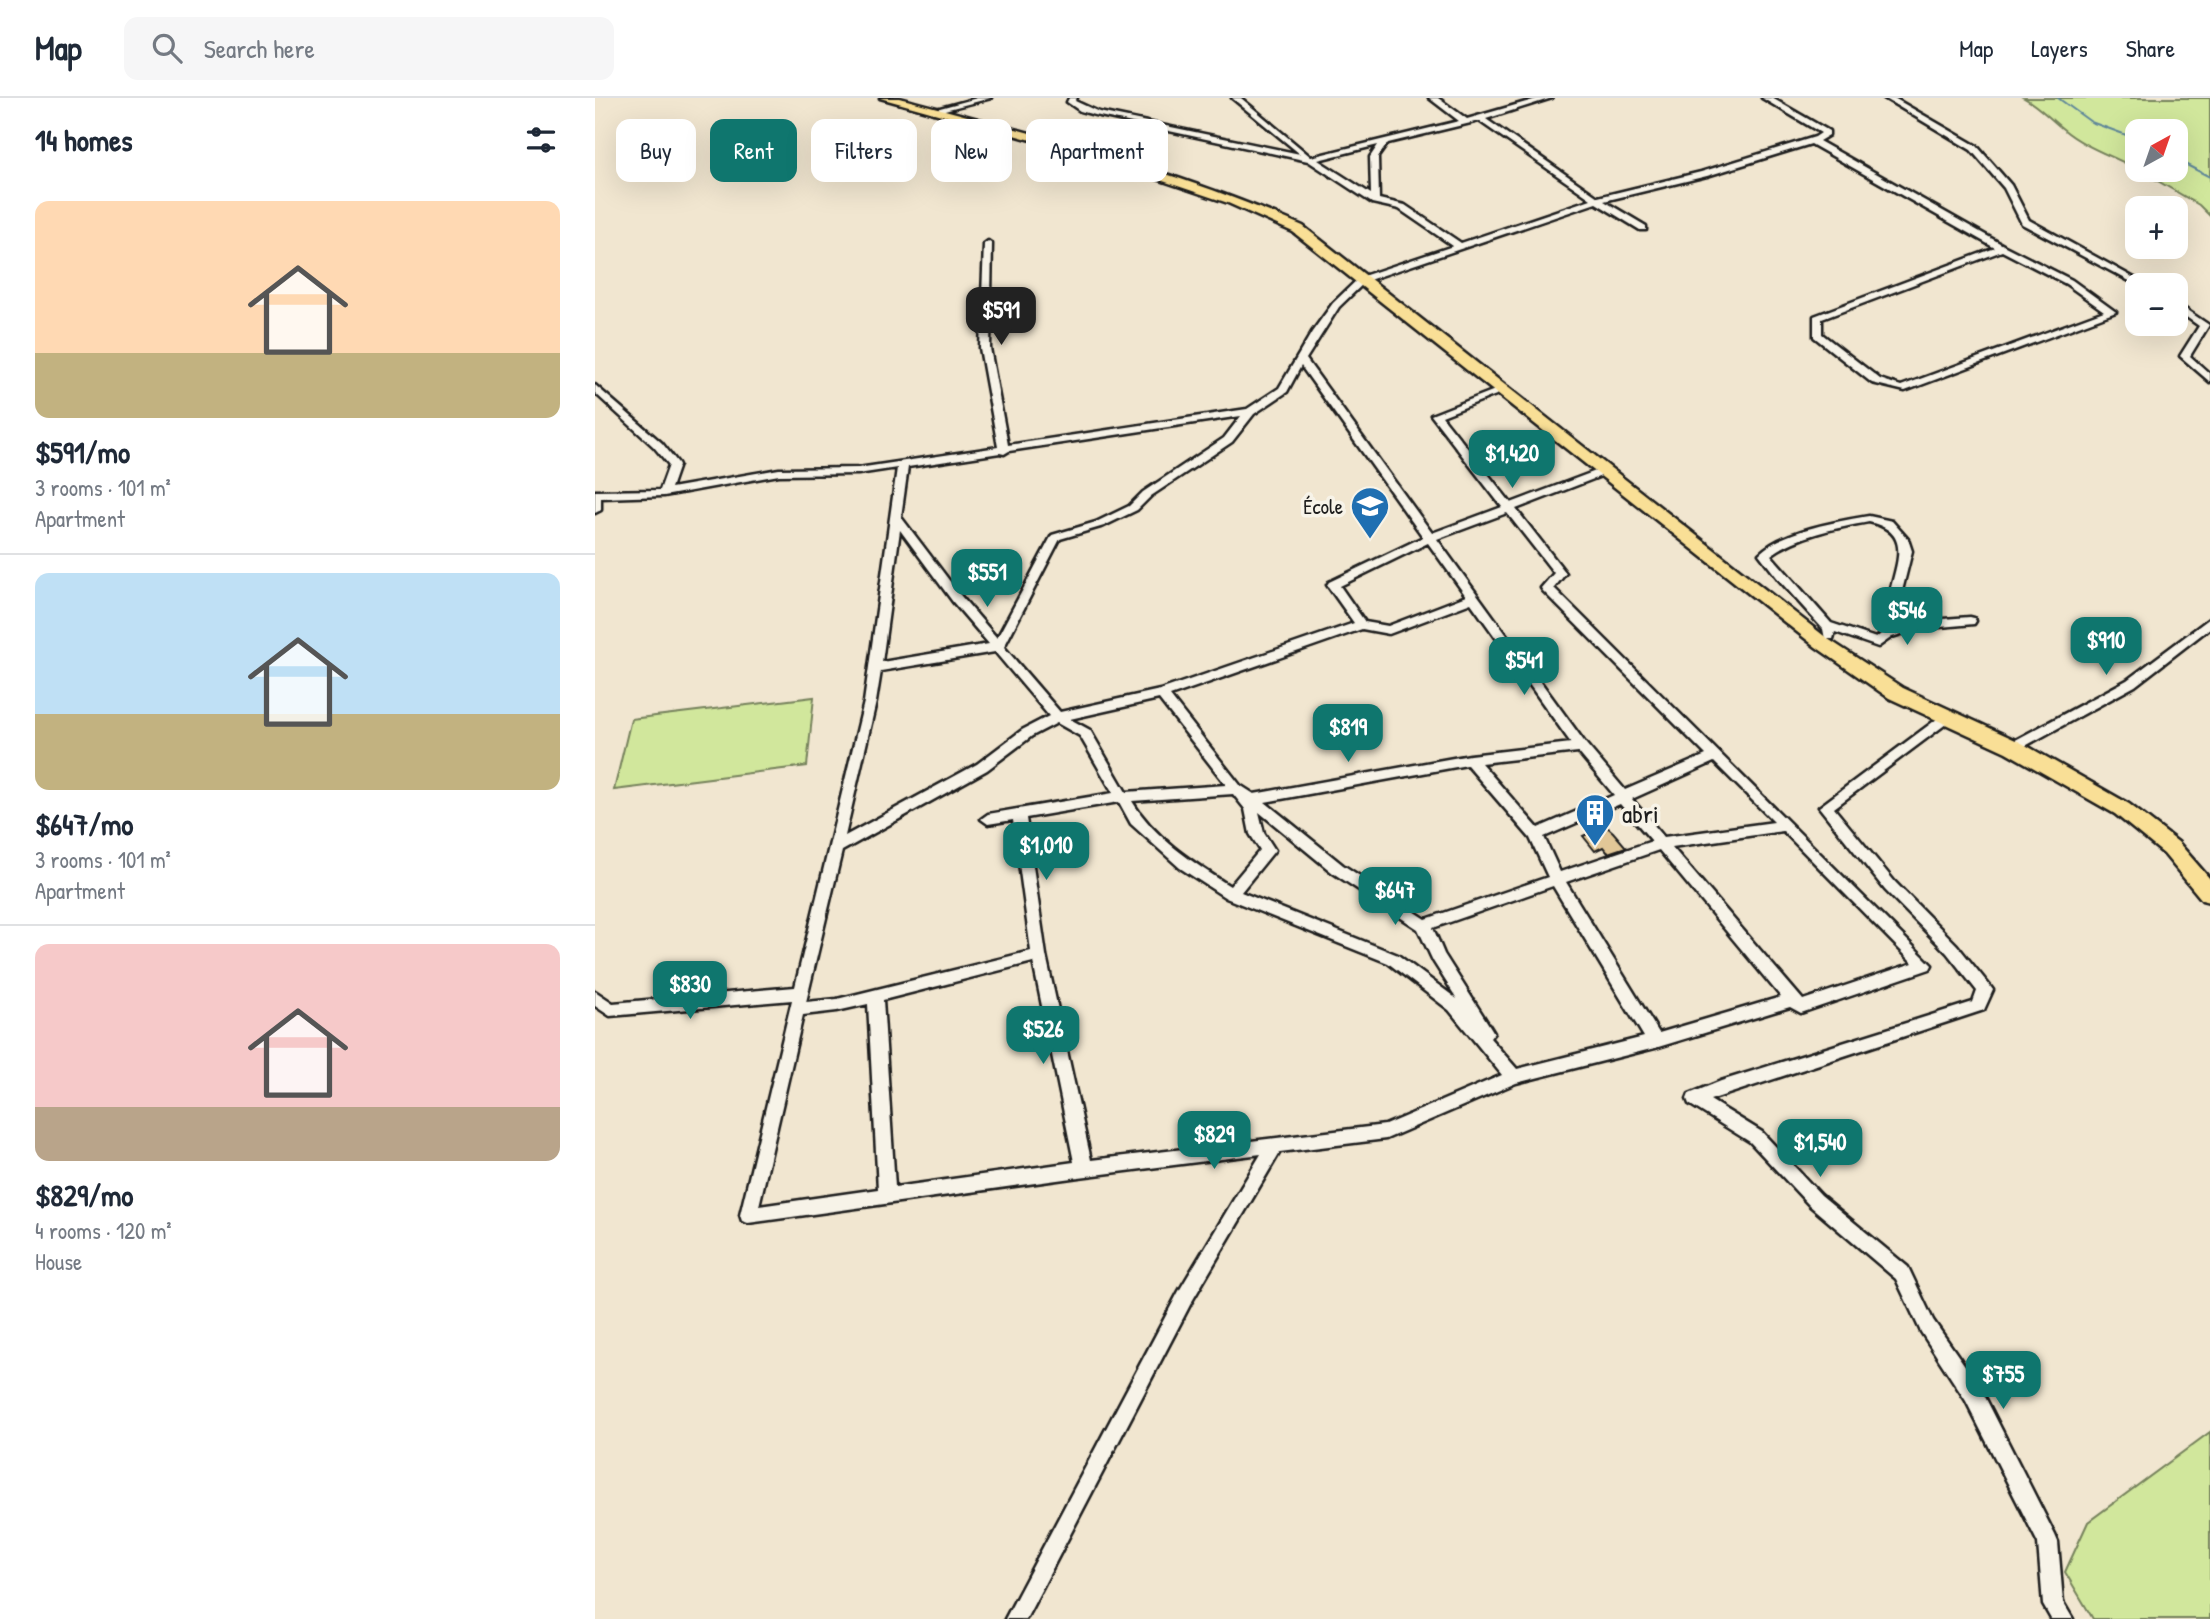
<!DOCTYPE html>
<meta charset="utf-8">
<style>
body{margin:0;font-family:"Patrick Hand",sans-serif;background:#f6f6f7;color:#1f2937;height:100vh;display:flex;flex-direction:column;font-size:26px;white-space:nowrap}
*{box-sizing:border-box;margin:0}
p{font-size:23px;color:#747a83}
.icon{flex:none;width:38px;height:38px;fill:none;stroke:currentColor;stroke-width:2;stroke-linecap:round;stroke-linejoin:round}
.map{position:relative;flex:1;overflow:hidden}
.side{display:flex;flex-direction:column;background:#fff;width:595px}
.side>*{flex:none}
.guide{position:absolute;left:21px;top:21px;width:665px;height:63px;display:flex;gap:14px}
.needle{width:46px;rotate:40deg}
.buttons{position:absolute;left:1530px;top:21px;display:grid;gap:14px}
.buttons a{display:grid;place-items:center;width:63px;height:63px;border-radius:14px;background:#fff;box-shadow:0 7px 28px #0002;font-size:35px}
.price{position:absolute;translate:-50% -60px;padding:0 16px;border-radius:14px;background:#0f766e;color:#fff;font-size:23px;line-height:46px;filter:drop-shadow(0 2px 4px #0008)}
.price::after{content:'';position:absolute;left:50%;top:42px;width:21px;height:16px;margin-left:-10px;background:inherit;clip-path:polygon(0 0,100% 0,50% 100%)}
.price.current{background:#222;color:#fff}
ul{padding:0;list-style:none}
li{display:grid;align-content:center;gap:14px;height:371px;padding:0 35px}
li+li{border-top:2px solid #e0e1e3}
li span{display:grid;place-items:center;height:217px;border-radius:14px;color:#555}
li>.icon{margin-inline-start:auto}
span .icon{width:126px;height:126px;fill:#fffc;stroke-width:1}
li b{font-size:30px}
h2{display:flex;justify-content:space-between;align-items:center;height:84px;padding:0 35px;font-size:30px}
.pill{padding:0 24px;border-radius:14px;background:#fff;box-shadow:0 7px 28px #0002;font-size:24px;line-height:63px}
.pill.current{background:#0f766e;color:#fff}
header{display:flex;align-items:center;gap:42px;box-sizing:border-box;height:98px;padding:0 35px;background:#fff;border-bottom:2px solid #e0e1e3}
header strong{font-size:33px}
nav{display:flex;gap:38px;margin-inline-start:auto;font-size:24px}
.search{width:490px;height:63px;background:#f6f6f7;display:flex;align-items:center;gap:18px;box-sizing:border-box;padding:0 24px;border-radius:14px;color:#747a83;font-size:26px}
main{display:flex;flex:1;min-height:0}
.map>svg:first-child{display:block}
.green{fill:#d1e79c;stroke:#76825c;stroke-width:2}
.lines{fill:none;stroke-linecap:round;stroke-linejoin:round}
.stream{stroke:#5f879a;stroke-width:2}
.building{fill:#e2c797;stroke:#1c1c1c;stroke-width:2}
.minor-casing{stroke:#1c1c1c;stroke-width:5}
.primary-casing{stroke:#1c1c1c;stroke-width:5}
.minor{fill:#f7f3e8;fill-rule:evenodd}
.primary{fill:#f9df96;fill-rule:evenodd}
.labels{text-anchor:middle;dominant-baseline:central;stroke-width:7;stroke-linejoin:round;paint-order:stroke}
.far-poi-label{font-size:21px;fill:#1c1c1c;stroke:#f7f3e8;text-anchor:end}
.poi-label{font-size:26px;fill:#1c1c1c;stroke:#f7f3e8;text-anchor:start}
</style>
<header>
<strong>Map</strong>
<div class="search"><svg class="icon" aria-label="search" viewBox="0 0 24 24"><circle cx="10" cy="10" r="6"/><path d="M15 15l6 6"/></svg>Search here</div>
<nav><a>Map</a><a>Layers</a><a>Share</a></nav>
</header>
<main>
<section class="side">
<h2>14 homes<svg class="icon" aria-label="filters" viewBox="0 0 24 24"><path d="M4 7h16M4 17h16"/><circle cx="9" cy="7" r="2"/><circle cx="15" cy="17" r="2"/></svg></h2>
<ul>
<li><span style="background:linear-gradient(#ffd9b3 70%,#c2b280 0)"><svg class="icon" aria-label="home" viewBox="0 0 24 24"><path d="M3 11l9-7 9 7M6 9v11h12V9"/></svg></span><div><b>$591/mo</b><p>3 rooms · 101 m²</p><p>Apartment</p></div></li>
<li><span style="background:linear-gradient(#bfe0f5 65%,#c2b280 0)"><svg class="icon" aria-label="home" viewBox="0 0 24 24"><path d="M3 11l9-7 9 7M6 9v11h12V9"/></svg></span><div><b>$647/mo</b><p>3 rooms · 101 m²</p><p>Apartment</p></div></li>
<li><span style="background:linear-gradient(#f6c9c9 75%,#b9a48a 0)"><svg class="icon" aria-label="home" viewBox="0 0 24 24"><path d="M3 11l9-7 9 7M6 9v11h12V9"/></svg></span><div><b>$829/mo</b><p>4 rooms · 120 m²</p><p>House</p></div></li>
</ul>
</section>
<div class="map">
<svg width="1615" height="1521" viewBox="0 0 1615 1521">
<rect width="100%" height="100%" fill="#f1e6d0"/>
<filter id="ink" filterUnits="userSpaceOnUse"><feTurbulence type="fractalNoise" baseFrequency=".0143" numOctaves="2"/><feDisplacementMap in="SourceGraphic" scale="14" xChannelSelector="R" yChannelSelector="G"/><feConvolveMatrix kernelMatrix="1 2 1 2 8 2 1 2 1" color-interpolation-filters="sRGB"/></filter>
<g filter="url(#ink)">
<g class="green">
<path d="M1429,0H1615V118L1604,107L1544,72H1580V33H1542V71C1518,58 1489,49 1468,31C1454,20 1445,9 1429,0Z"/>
<polygon points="219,599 212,668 19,692 36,621"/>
<polygon points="1615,1334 1615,1521 1498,1521 1470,1474 1493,1424"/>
</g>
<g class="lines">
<g class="stream">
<polyline points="1463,0 1496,24 1542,41"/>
<polyline points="1580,61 1615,79"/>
</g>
</g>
<polygon class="building" points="1011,728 1018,734 1031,749 1013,755 1008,749 1000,753 988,738"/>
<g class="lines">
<g class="minor-casing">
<g id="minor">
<polygon points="382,0 396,0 338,15 334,13"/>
<path d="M474,0H482L480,3L504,14L705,56L637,0H646L716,59L864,23L834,0H843L872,21L945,0H957L891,21L1003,99L1106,74L1220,39L1226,35L1167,0H1177L1234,33V37L1224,43L1410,148L1477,182L1521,214L1310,293L1277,285L1219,239V218L1400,150L1216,46L1112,78L1009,103L1051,128V132H1045L1001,105L771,183L744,209L711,261L837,435L907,409L836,317L905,290L914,292L847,318L916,405L1006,371H1014V375L921,411L971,475L959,490L1337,867L1335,871L1206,915L1195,909L1060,950L921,985L791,1041L685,1054L596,1205L431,1521H410L584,1193L666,1056L484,1079L153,1125L147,1123L145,1117L197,902L15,918L0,908V893L18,905L200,889L269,604L302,370L263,376L184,377L69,398L6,400V412L0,415V393L65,392L74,367L59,349L0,295V287L67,345L83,365L84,367L76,390L184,371L263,370L403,349L385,250L389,146L393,143L397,146L395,250L413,347L652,311L684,290L717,234L738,205L765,179L858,148L804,111L777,105L713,63L500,17L485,13L472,4ZM884,23L996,101L866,145L810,107L784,101L783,59L793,45ZM783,47L775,59L776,96L723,62ZM1407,153L1471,186L1509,213L1306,288L1285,281L1227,236V221ZM706,268L828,439L734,484L732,487L759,525L565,592L465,614L409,549L465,441L509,428L542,412L556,398L637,344L659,316L692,294ZM646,318L629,340L548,394L534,408L501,424L457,437L402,540L366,498L306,419L313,369L405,355L409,356L414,353ZM912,415L959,475L946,490L948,493L1111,657L1030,692L991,646L842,441ZM305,432L358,504L394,546L287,564ZM833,445L871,498L793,528L770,524L745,488ZM876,505L976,645L875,657L659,696L645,687L575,598L767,531L794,536ZM400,554L454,618L427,632L382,666L250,738L281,604L286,573ZM564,601L631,687L531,694L495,632L475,621ZM462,625L485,638L518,695L393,716L386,721L393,726L418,722L436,853L242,901L211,904L247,753L392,672L437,638ZM983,654L1019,697L943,730L886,665ZM1119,664L1179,724L1069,739L1037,701ZM872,667L935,740L953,779L831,821L748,767L670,704ZM638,696L650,711L655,736L665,752L635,788C599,765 559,740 537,703ZM524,704L536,726L585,770L631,800L793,865L854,912L907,977L790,1027L496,1062L451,857L431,720ZM1025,706L1057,743L965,774L949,739ZM664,714L738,775L823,831L838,863L862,901L803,857L646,794L680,752L669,735ZM1188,733L1318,865L1208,902L1077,749ZM1064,752L1186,899L1064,935L971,784ZM958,788L1049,939L922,971L895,940L899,935L896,930L849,856L838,830ZM438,864L479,1064L300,1089L288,902ZM273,906L283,1091L164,1108L208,917L242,913Z"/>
<polygon points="1289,0 1299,0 1382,48 1416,87 1434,122 1552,187 1542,187 1427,126 1409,90 1376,52"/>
<polygon points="1580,204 1614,227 1595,258 1615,276 1615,284 1585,258 1604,228 1580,211"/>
<path d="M1274,418L1297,423L1313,441L1317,453L1306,497L1303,529L1321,523L1375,519L1379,520L1381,523L1379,526L1322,531L1297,539L1283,549L1240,534L1238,541H1230L1228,531L1184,482L1164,456C1185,433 1244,423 1274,418ZM1274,424C1317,434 1302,463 1295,494C1292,507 1292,520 1290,533L1281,540L1236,525L1176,457C1203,437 1242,430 1274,424Z"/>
<polygon points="1615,520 1615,530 1540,588 1423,652 1413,652 1411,649 1413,646 1532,582"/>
<polygon points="1350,615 1355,617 1356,620 1355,623 1239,710 1300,784 1362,847 1395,888 1398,892 1389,912 1115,1002 1167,1034 1226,1097 1313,1169 1338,1222 1385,1289 1460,1437 1463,1444 1468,1504 1478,1521 1456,1521 1448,1507 1443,1445 1371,1303 1326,1234 1301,1181 1214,1107 1155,1044 1094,1006 1092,1001 1094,996 1126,983 1378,904 1382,893 1352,855 1290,792 1224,709"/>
</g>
</g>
<g class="primary-casing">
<path id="primary" d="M285,0H304C441,36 578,71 708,128L1233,541L1308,590L1425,644L1534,706L1583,744L1615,781V804L1607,802L1569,756L1520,716L1411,654L1294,600L1221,549L698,134L633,105L494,58Z"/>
</g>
<use href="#minor" class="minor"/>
<use href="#primary" class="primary"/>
</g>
</g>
<defs>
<g id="school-pin" transform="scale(2.0125)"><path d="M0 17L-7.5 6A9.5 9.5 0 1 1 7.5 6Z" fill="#1f6fb2" stroke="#f7f3e8"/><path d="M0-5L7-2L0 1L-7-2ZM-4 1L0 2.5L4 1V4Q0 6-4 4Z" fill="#fff"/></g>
<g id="building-pin" transform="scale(2.0125)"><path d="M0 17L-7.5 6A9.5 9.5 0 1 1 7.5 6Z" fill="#1f6fb2" stroke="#f7f3e8"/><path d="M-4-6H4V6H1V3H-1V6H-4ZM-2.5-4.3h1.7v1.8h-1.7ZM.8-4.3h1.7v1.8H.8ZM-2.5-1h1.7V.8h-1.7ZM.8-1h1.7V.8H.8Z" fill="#fff"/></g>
</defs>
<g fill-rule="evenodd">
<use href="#school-pin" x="775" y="408"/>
<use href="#building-pin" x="1000" y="715"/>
</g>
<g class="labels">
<g class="far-poi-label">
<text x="748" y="408">École</text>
</g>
<g class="poi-label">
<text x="1027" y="715">abri</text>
</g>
</g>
</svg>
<div class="buttons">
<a><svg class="needle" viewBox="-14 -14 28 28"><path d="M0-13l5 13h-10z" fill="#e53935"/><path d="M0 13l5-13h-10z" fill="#747a83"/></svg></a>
<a>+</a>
<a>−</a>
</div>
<b class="price current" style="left:406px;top:249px">$591</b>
<b class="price" style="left:917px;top:392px">$1,420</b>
<b class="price" style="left:392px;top:511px">$551</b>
<b class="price" style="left:1312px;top:549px">$546</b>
<b class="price" style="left:1511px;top:579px">$910</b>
<b class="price" style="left:929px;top:599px">$541</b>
<b class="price" style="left:753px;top:666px">$819</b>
<b class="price" style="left:451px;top:784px">$1,010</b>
<b class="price" style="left:800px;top:829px">$647</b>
<b class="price" style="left:95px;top:923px">$830</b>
<b class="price" style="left:448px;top:968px">$526</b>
<b class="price" style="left:619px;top:1073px">$829</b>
<b class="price" style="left:1225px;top:1081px">$1,540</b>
<b class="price" style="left:1408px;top:1313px">$755</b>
<div class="guide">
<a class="pill">Buy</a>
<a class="pill current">Rent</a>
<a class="pill">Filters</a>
<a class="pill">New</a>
<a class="pill">Apartment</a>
</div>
</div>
</main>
